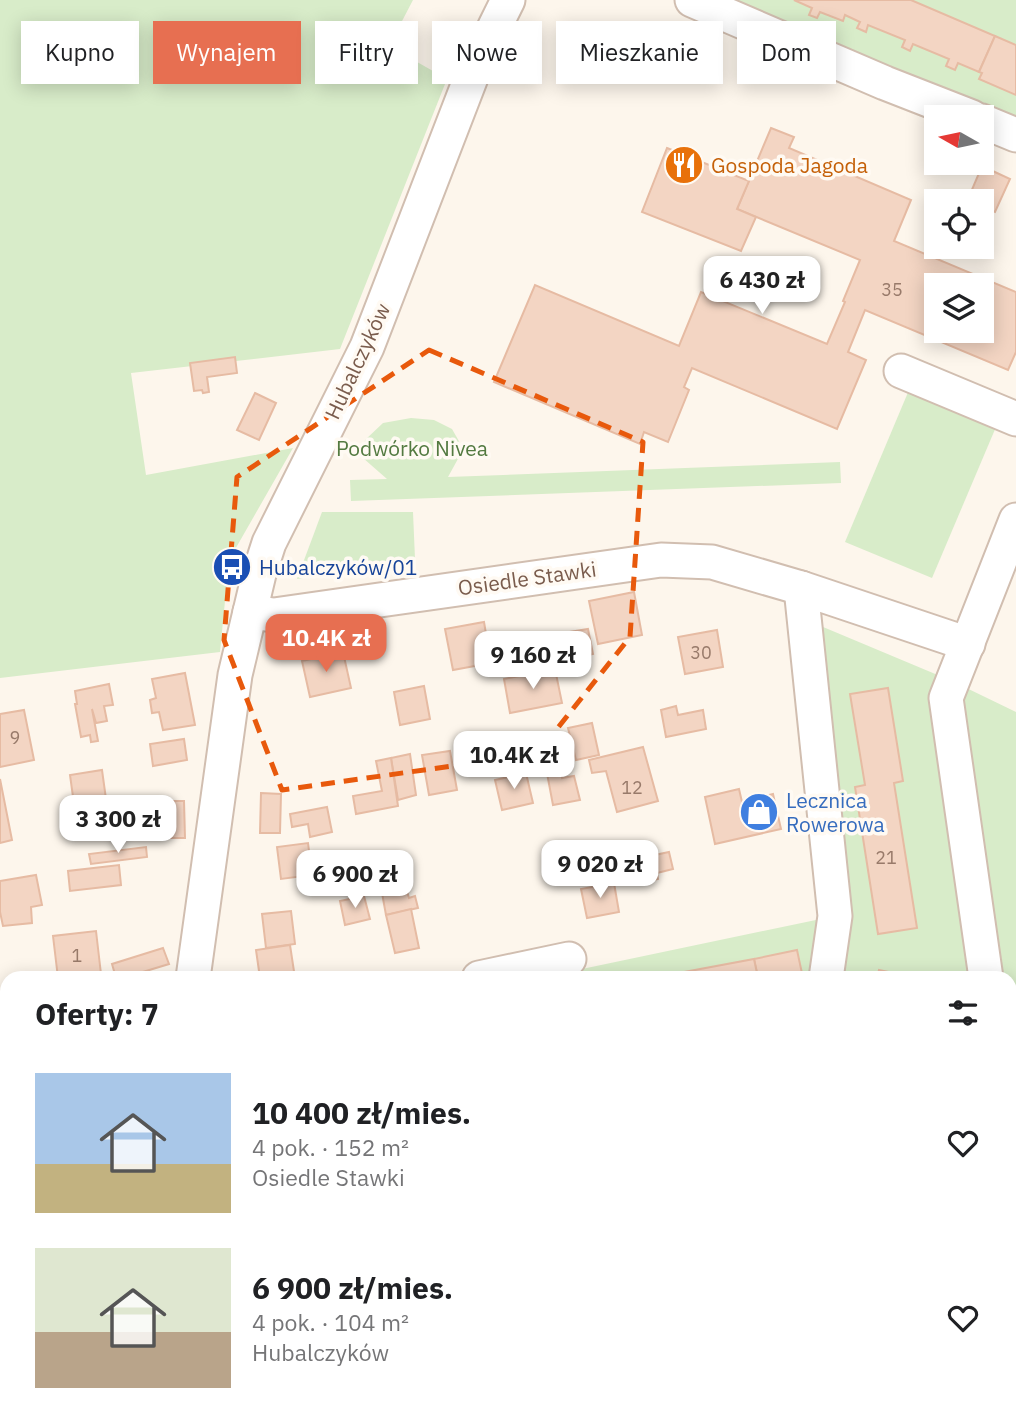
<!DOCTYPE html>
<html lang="pl">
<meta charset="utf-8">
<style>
body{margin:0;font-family:"IBM Plex Sans",sans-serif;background:#f6f6f6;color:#202124;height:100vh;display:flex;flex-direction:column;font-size:26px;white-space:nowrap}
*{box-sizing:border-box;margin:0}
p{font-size:23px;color:#757577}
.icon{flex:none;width:38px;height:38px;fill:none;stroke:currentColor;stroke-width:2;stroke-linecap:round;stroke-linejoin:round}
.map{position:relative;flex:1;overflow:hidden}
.panel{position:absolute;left:0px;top:971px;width:1017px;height:450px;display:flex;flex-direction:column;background:#fff;border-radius:21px 21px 0 0;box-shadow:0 4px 18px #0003}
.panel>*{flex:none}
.top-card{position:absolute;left:21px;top:21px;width:975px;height:63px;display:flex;gap:14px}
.needle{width:46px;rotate:279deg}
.controls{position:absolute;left:924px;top:105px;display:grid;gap:14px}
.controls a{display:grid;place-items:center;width:70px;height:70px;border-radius:0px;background:#fff;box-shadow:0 4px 18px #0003;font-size:35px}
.price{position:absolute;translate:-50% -60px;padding:0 16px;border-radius:14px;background:#fff;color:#222;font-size:23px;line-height:46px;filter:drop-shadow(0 2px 4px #0008)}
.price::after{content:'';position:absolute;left:50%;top:42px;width:21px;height:16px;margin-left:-10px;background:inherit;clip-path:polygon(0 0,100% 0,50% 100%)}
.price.on{background:#e76f51;color:#fff}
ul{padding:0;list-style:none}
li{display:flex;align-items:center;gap:21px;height:175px;padding:0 35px}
li span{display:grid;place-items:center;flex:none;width:196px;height:140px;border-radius:0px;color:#555}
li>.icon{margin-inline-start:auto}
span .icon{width:84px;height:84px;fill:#fffc;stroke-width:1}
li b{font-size:30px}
h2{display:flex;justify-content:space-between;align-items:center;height:84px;padding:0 35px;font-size:30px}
.chip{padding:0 24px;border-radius:0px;background:#fff;box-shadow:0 4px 18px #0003;font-size:24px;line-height:63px}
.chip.on{background:#e76f51;color:#fff}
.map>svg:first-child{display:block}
.green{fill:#d8ecc9}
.building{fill:#f3d5c3;stroke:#e6bba3;stroke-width:2;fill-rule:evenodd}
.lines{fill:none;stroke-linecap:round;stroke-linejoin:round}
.minor-casing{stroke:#d1beb0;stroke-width:37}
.major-casing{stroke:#dad1cd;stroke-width:42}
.minor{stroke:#fff;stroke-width:33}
.major{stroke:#fbd9a5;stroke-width:38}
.marked{fill:none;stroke:#e8590c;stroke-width:5;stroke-dasharray:14 9;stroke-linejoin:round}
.labels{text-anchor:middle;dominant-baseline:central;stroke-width:7;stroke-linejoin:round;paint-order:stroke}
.number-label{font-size:18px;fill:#987a6a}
.food-label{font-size:21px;fill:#c56008;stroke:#fffaf3;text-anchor:start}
.street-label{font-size:21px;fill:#7a5c4d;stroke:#fffaf3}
.park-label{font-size:21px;fill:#537a41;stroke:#fffaf3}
.transit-label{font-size:21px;fill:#164399;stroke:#fffaf3;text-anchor:start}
.shop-label{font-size:21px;fill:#366cbe;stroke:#fffaf3;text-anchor:start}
</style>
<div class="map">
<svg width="1016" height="1420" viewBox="0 0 1016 1420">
<rect width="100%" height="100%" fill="#fdf6ec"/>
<g class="green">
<polygon points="0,0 413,0 389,46 447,79 340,349 131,373 146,475 293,448 229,560 220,652 0,678"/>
<polygon points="692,0 1016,0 1016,135"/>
<polygon points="909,390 996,427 932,578 845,542"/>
<polygon points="411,418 434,420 452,429 460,443 459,457 448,477 840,462 841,483 351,501 350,480 387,479 363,458 365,440 383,423"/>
<polygon points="322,512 413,512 415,559 297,579"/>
<polygon points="804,619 952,681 1016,712 1016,1371 1010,1368 1010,978 479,978 569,959 582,969 835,916"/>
<polygon points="292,1414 974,1414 975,1420 295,1420"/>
</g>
<g class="building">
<polygon points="794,0 911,0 995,36 979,72 958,63 955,70 946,66 949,59 913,44 910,51 902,47 905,40 868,25 866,32 857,28 860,22 845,15 843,21 820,12 817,18 809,15 812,8"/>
<polygon points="995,36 1016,45 1016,95 979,79 982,73 979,72"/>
<path d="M771,128L794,137L789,148L911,200L894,241L1016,292V352L1008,370L865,310L848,352L866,360L837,429L692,368L684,387L689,390L668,442L644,432L640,444L494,382L535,285L679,346L701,292L827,344L845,302L843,301L860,260L737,209ZM936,285H982V331H936Z"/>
<polygon points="667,148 749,181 737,209 756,217 741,251 642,212"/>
<polygon points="982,166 1010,179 995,212 982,206 982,201 972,201 968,199"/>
<polygon points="235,357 237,373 207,377 209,392 203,393 202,390 194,391 190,363"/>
<polygon points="255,393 276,403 259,440 237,430"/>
<polygon points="634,592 642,635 598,644 589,601"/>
<polygon points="484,622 491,663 453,670 445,629"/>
<polygon points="588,629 593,654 567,659 563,633"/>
<polygon points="717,630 723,667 685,674 678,637"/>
<polygon points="343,652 351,688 310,697 302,661"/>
<polygon points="555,669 562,703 510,713 504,679"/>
<polygon points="185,673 195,725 163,730 159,712 152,713 150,700 156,698 152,679"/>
<polygon points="109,684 113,705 104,706 107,721 96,723 92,709 98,741 91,742 90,735 81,737 75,704 77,704 75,691"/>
<polygon points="424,686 430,719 400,725 394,692"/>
<polygon points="888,688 903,781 894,783 917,928 878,934 855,787 865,785 850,694"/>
<polygon points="676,706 678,715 703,710 706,729 666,737 661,710"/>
<polygon points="24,710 34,760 0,767 0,714"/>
<polygon points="592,723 599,755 576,760 568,728"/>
<polygon points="184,739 187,760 153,766 150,744"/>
<polygon points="643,747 658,801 617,812 606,771 592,773 589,760"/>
<polygon points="450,751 457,790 429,795 422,755"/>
<polygon points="410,754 416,795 398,800 391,758"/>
<polygon points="391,758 398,806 356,814 353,796 382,791 376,761"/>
<polygon points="559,765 562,778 574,776 580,800 553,805 546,768"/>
<polygon points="102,770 106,799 74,804 70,775"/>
<polygon points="526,773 533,803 502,810 495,780"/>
<polygon points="0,779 12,840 0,843"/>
<polygon points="739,789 742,802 773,794 781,829 715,844 705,797"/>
<polygon points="261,793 281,794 280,833 260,833"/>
<polygon points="159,801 184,801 185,838 159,838"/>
<polygon points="327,807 332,832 310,837 308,824 292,827 290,814"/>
<polygon points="308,843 312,875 281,879 277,847"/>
<polygon points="146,847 147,857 91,864 89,854"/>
<polygon points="669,852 673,869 657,873 658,879 648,881 647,875 640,876 636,859"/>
<polygon points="119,865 121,885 70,891 68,871"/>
<polygon points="36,875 42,905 31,907 32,923 3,926 0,912 0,881"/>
<polygon points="614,883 619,912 587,918 581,889"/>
<polygon points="406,888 409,898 415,896 418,908 386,915 382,893"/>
<polygon points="364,896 370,919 345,925 340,901"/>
<polygon points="411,909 419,948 395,953 386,915"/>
<polygon points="291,911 295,944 266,948 262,914"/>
<polygon points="96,931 101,974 58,978 53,936"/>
<polygon points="290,945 295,978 260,978 256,950"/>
<polygon points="163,948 169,964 123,978 116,978 112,964"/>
<polygon points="797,950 803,978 758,978 754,959"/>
<polygon points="754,959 758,978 652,978"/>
<polygon points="879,970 917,978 877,978"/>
<polygon points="1016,1143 1016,1272 1010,1271 1010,1177"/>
<polygon points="7,1257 7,1299 0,1301 0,1259"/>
<polygon points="1010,1284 1016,1287 1016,1338 1010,1335"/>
<polygon points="7,1326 7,1362 0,1363 0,1327"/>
<polygon points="55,1414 72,1414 72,1420 42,1420 41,1415"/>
<polygon points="519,1414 569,1414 572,1420 522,1420"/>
<polygon points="829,1414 869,1414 867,1420 845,1420"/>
</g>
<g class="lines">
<g class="minor-casing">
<g id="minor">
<polyline points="692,0 885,83 972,117"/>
<polyline points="982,121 1016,135"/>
<polyline points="901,371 1016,419"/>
<polyline points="801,588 835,916 826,978"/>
<polyline points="250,612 274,615 661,560 712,562 801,588 968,644"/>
<polyline points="193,978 235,675 259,574 269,543 367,347 475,67 508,0"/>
<polyline points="479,978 569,959"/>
<polyline points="986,978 946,698 1016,520"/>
<polyline points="0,1188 7,1188"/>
<polyline points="0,1319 7,1318"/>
<polyline points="459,1414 462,1420"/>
<polyline points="974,1414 975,1420"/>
</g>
</g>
<g class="major-casing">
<g id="major">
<polyline points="0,1052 7,1060"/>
<polyline points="248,1414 251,1420"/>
</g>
</g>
<use href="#minor" class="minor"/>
<use href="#major" class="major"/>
</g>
<path class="marked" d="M429,350L643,442L630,637L537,754L282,790L224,640L237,477Z"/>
<defs>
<g id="restaurant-disc" transform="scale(2.0125)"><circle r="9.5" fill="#e8710a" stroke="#fffaf3"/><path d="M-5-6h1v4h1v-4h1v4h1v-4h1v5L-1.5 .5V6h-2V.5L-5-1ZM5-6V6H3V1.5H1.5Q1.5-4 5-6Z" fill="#fff"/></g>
<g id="bus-disc" transform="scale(2.0125)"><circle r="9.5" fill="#1a4fb4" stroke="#fffaf3"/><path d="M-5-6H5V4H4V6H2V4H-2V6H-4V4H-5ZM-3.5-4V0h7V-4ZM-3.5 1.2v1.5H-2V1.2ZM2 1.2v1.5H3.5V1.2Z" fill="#fff"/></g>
<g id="shop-disc" transform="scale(2.0125)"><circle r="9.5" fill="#3f7fe0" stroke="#fffaf3"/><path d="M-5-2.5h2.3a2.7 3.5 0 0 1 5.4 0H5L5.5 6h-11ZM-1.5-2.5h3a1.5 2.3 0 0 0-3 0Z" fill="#fff"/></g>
</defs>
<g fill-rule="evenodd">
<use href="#restaurant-disc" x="684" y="165"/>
<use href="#bus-disc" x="232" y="567"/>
<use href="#shop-disc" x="759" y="812"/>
</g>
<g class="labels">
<g class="number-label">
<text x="892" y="289">35</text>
<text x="701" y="652">30</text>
<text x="15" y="737">9</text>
<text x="632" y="787">12</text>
<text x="886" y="857">21</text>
<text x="77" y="955">1</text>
</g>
<g class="food-label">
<text x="711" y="165">Gospoda Jagoda</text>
</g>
<g class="street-label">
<text transform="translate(357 361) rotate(-65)">Hubalczyków</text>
<text transform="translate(527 578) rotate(-8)">Osiedle Stawki</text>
</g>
<g class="park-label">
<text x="412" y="448">Podwórko Nivea</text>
</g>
<g class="transit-label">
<text x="259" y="567">Hubalczyków/01</text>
</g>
<g class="shop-label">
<text x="786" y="800">Lecznica<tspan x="786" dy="24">Rowerowa</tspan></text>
</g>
</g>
</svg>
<div class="controls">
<a><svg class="needle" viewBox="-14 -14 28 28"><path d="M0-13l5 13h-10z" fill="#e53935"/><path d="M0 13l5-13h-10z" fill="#757577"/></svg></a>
<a><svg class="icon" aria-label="locate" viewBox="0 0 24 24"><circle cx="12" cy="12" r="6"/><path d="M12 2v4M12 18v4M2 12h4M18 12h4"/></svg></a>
<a><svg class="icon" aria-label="layers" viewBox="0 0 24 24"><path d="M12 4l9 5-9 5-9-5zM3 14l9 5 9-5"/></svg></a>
</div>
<b class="price" style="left:762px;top:316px">6 430 zł</b>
<b class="price on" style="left:326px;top:674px">10.4K zł</b>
<b class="price" style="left:533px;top:691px">9 160 zł</b>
<b class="price" style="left:514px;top:791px">10.4K zł</b>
<b class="price" style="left:118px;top:855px">3 300 zł</b>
<b class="price" style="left:600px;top:900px">9 020 zł</b>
<b class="price" style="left:355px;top:910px">6 900 zł</b>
<div class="top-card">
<a class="chip">Kupno</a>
<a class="chip on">Wynajem</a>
<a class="chip">Filtry</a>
<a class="chip">Nowe</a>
<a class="chip">Mieszkanie</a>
<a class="chip">Dom</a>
</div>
<section class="panel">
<h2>Oferty: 7<svg class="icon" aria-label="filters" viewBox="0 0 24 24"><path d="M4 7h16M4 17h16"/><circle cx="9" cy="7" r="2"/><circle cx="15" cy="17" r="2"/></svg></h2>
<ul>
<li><span style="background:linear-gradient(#a9c7e8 65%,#c2b280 0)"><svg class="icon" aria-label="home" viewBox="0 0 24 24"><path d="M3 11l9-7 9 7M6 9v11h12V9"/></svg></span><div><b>10 400 zł/mies.</b><p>4 pok. · 152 m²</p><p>Osiedle Stawki</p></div><svg class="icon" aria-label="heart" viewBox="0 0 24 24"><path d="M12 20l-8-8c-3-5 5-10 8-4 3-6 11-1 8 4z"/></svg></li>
<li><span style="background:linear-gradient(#dfe7d0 60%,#b9a48a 0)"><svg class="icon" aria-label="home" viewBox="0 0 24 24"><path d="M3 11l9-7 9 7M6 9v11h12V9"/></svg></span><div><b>6 900 zł/mies.</b><p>4 pok. · 104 m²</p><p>Hubalczyków</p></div><svg class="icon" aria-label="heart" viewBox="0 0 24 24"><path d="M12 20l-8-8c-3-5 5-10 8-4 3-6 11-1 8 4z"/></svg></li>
</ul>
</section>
</div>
